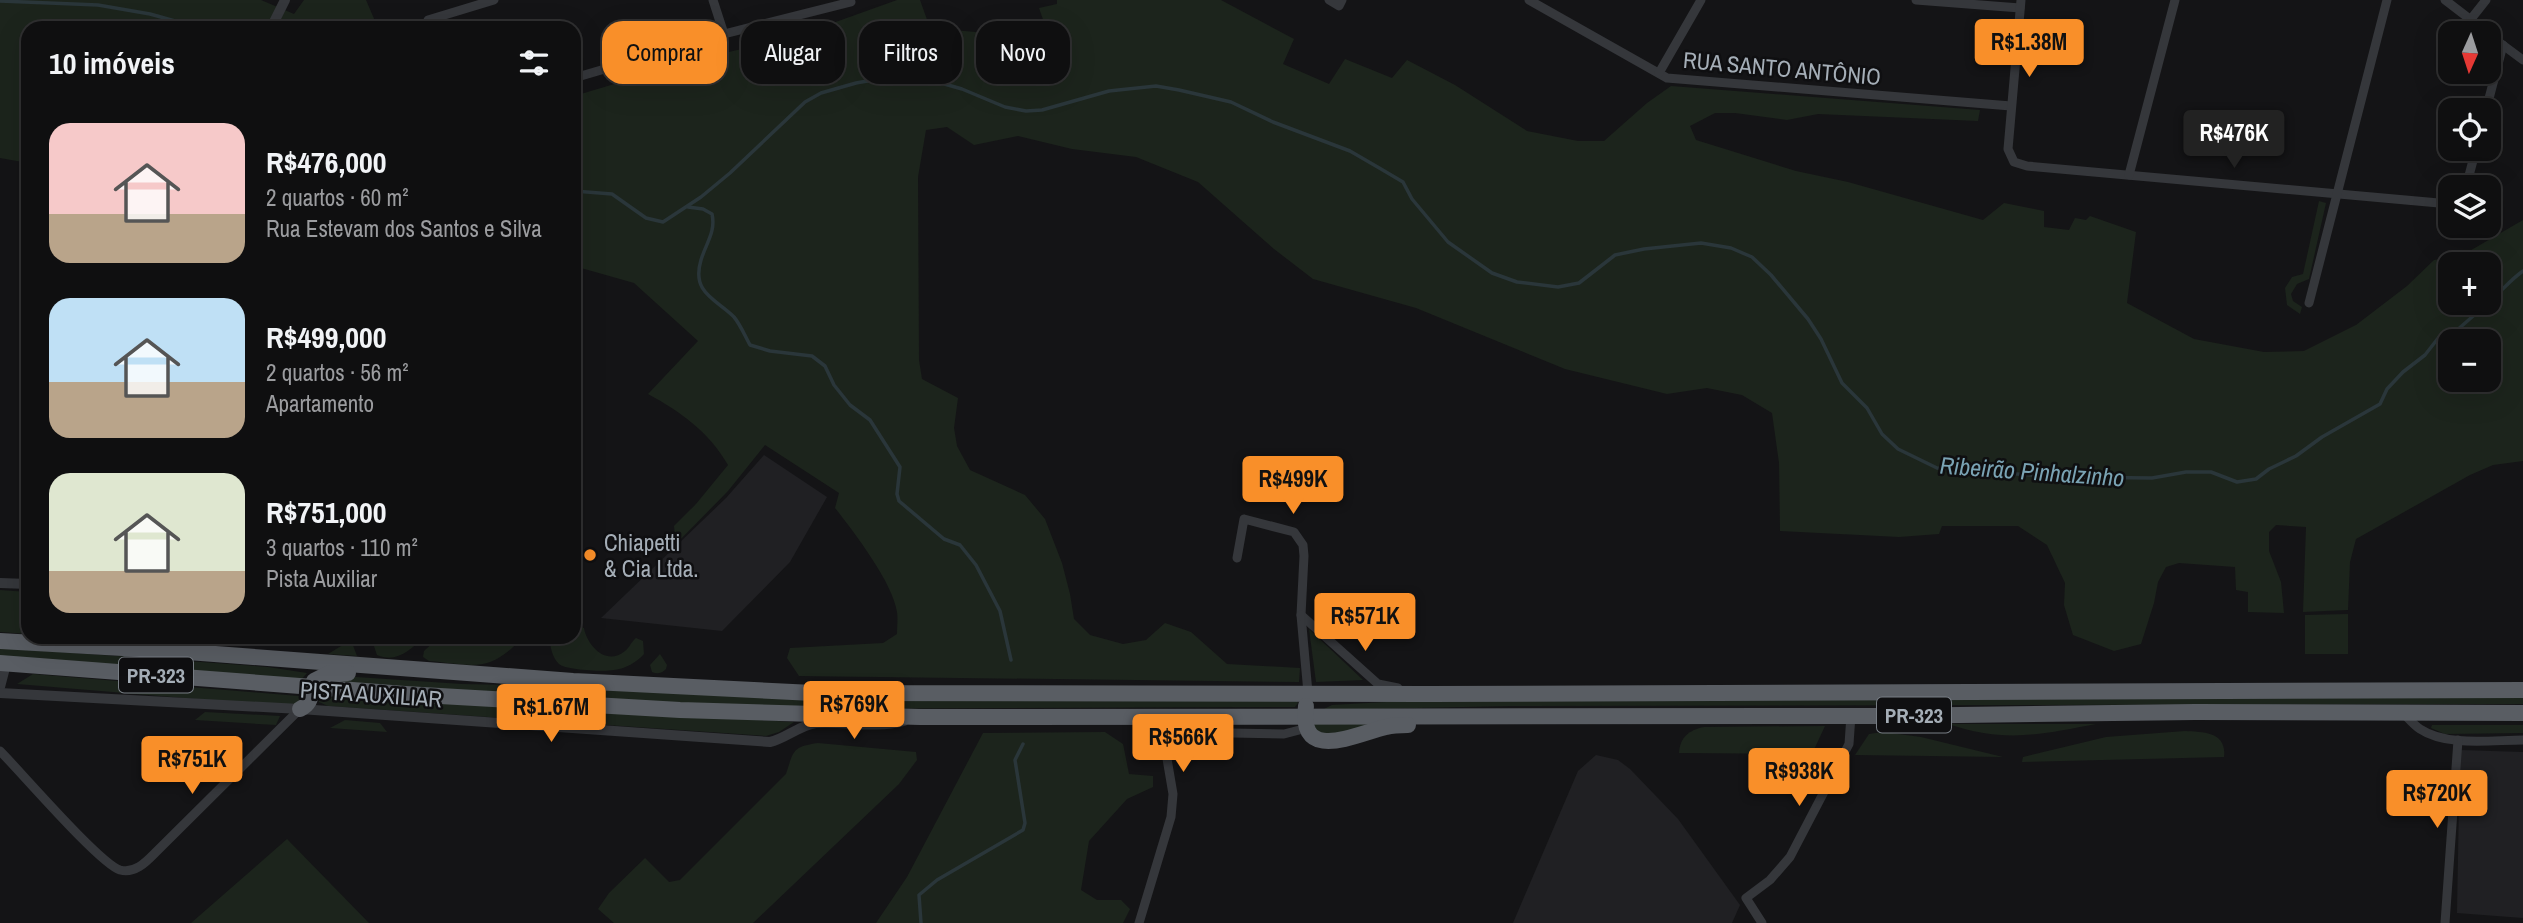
<!DOCTYPE html>
<html lang="pt">
<meta charset="utf-8">
<style>
body{margin:0;font-family:"Archivo Narrow",sans-serif;background:#1d1d1e;color:#f1f3f6;height:100vh;display:flex;flex-direction:column;font-size:26px;white-space:nowrap}
*{box-sizing:border-box;margin:0}
p{font-size:23px;color:#9b9c9f}
.icon{flex:none;width:38px;height:38px;fill:none;stroke:currentColor;stroke-width:2;stroke-linecap:round;stroke-linejoin:round}
.map{position:relative;flex:1;overflow:hidden}
.side{position:absolute;left:21px;top:21px;width:560px;height:623px;display:flex;flex-direction:column;background:#0f0f10;border-radius:21px;box-shadow:0 7px 28px #0002,0 0 0 2px #2f2f30}
.side>*{flex:none}
.banner{position:absolute;left:602px;top:21px;width:665px;height:63px;display:flex;gap:14px}
.needle{width:46px;rotate:183deg}
.fabs{position:absolute;left:2438px;top:21px;display:grid;gap:14px}
.fabs a{display:grid;place-items:center;width:63px;height:63px;border-radius:14px;background:#0f0f10;box-shadow:0 7px 28px #0002,0 0 0 2px #2f2f30;font-size:35px}
.price{position:absolute;translate:-50% -60px;padding:0 16px;border-radius:7px;background:#f98f29;color:#111;font-size:23px;line-height:46px;filter:drop-shadow(0 2px 4px #0008)}
.price::after{content:'';position:absolute;left:50%;top:42px;width:21px;height:16px;margin-left:-10px;background:inherit;clip-path:polygon(0 0,100% 0,50% 100%)}
.price.active{background:#222;color:#fff}
ul{padding:0;list-style:none}
li{display:flex;align-items:center;gap:21px;height:175px;padding:0 28px}
li span{display:grid;place-items:center;flex:none;width:196px;height:140px;border-radius:21px;color:#555}
li>.icon{margin-inline-start:auto}
span .icon{width:84px;height:84px;fill:#fffc;stroke-width:1}
li b{font-size:30px}
h2{display:flex;justify-content:space-between;align-items:center;height:84px;padding:0 28px;font-size:30px}
.tag{padding:0 24px;border-radius:21px;background:#0f0f10;box-shadow:0 7px 28px #0002,0 0 0 2px #2f2f30;font-size:24px;line-height:63px}
.tag.active{background:#f98f29;color:#111}
.map>svg:first-child{display:block}
.built{fill:#202023}
.green{fill:#1c241c;fill-rule:evenodd}
.lines{fill:none;stroke-linecap:round;stroke-linejoin:round}
.stream{stroke:#2a363a;stroke-width:3.5}
.minor{stroke:#35373b;stroke-width:9}
.tertiary{stroke:#35373b;stroke-width:10}
.trunk{stroke:#595d63;stroke-width:16}
.poi-dot{fill:#f98f29;stroke:#0f0f11;stroke-width:2.5}
.labels{text-anchor:middle;dominant-baseline:central;stroke-width:5;stroke-linejoin:round;paint-order:stroke}
.shield{fill:#0f0f11;stroke:#787e85;stroke-width:2}
.shield-label{font-size:21px;font-weight:bold;fill:#a5aeb7}
.street-label{font-size:23px;fill:#a5aeb7;stroke:#0f0f11}
.poi-label{font-size:23px;fill:#a5aeb7;stroke:#0f0f11;text-anchor:start}
.water-label{font-size:24px;font-style:italic;fill:#7aa3b4;stroke:#0f0f11}
</style>
<div class="map">
<svg width="2523" height="923" viewBox="0 0 2523 923">
<rect width="100%" height="100%" fill="#141416"/>
<g class="built">
<polygon points="764,455 827,497 790,562 722,631 601,618 726,498"/>
<polygon points="2460,750 2523,752 2523,918 2457,913"/>
<polygon points="1596,755 1618,760 1630,769 1678,819 1740,905 1732,923 1513,923 1578,771"/>
</g>
<g class="green">
<polygon points="0,0 261,0 294,14 304,0 366,0 378,28 28,28 28,163 0,158"/>
<path d="M897,0H920L930,28L1010,35L1021,63L1056,57L1039,8L1057,4V0H1221L1294,39L1283,64L1329,84L1345,59L1392,78L1407,60L1455,85L1527,131L1578,141H1604L1647,103L1671,86L1980,110L1978,121L1818,114L1787,120L1735,113H1715L1690,126L1696,140L1796,171L1848,182L1983,220L2004,203L2044,211V227L2069,230L2075,218L2086,220L2090,216L2136,232L2127,303L2194,339L2264,352L2304,351L2356,325L2407,286L2434,260L2461,256L2523,220V461L2493,465L2470,475L2356,539L2350,562L2348,610L2303,612L2306,527L2276,525L2269,532V551L2281,582L2284,613L2248,612V592L2236,590L2235,567L2179,563L2166,567L2158,582L2154,603L2141,644L2114,651L2073,635L2064,605L2065,583L2047,545L2018,526H1942L1939,534L1899,537L1780,531L1779,463L1772,413L1742,395L1707,388L1667,394L1565,369L1416,308L1313,279L1274,249L1198,182L1136,157L1072,149L1018,136L974,145L947,127L926,130L918,177L919,360L922,379L958,398L954,428L957,446L970,470L1025,495L1045,519L1062,563L1070,594L1074,619L1090,635L1123,644L1146,640L1165,623L1191,632L1227,664L1300,668L1299,682L799,676L787,658L790,648L883,643L897,634C897,627 898,619 897,612C893,583 854,532 835,508L839,493L765,445L728,491L676,544L674,526L696,504L728,465C709,432 681,412 648,394L698,341L634,283L574,266V96L702,58L791,38ZM2450,264H2488V303H2450ZM2450,341H2488V380H2450Z"/>
<polygon points="2319,201 2326,203 2309,279 2297,284 2291,294 2293,301 2302,307 2300,314 2287,305 2285,288 2292,277 2303,274"/>
<polygon points="0,590 28,592 28,634 0,632"/>
<polygon points="2348,614 2348,654 2305,654 2305,615"/>
<path d="M574,625L584,628C587,645 606,667 625,651C630,647 631,642 636,638L643,641L644,654C637,662 625,669 614,670C604,672 565,670 559,664C552,657 550,647 550,638L574,637Z"/>
<polygon points="1309,629 1363,680 1316,682"/>
<path d="M371,637H425C410,649 397,664 377,655Z"/>
<path d="M439,637H523C489,674 475,665 429,661L423,657L424,651Z"/>
<polygon points="351,640 357,656 328,654"/>
<polygon points="0,648 161,659 163,660 162,663 152,666 0,658"/>
<path d="M660,654L667,665L666,669C661,674 657,674 652,672L650,665Z"/>
<polygon points="187,661 268,667 307,673 300,681 220,675 181,668 183,662"/>
<polygon points="33,674 299,696 303,698 293,707 17,684"/>
<polygon points="341,676 462,684 1297,701 1298,703 1295,707 770,709 329,682"/>
<polygon points="2523,694 2523,704 1511,706 1322,710 1332,705 1512,695"/>
<polygon points="319,695 794,722 779,732 766,736 328,706 319,702"/>
<polygon points="205,712 280,716 276,725 195,720"/>
<polygon points="345,720 380,723 387,732 330,728"/>
<polygon points="1312,722 1389,722 1330,735 1317,732"/>
<path d="M1948,724H2096C2039,735 2004,743 1948,724Z"/>
<polygon points="2432,725 2523,725 2523,733 2445,734 2431,728"/>
<path d="M1825,726L1812,754L1679,753C1680,737 1689,730 1704,727Z"/>
<path d="M2185,731C2204,732 2227,732 2224,757L2022,762L2023,757L2106,737Z"/>
<polygon points="1105,732 1123,744 1129,774 1153,776 1153,787 1127,799 1089,841 1081,890 1097,900 1121,900 1130,909 1123,923 876,923 907,877 983,733"/>
<polygon points="1883,732 1921,737 2003,757 1855,755 1869,734"/>
<path d="M818,743L916,752L917,760L899,784L753,923H614L598,909L609,893L645,858L669,882L680,880L786,774C794,750 792,747 818,743Z"/>
<polygon points="287,839 369,923 191,923"/>
</g>
<g class="lines">
<g class="stream">
<polyline points="0,1 98,5 150,14 200,28"/>
<polyline points="574,191 612,194 646,218 663,222 701,197 730,173 805,102 821,93 856,83 896,76 934,81 962,89 1005,107 1026,111 1042,110 1109,91 1156,86 1179,90 1231,102 1273,122 1350,151 1381,169 1403,182 1412,199 1448,242 1492,273 1517,282 1558,287 1579,283 1615,255 1644,249 1701,243 1731,248 1752,257 1771,275 1808,319 1821,339 1842,383 1867,408 1882,434 1898,449 1937,468 2059,477 2152,478 2186,472 2211,472 2237,482 2256,479 2269,469 2296,456 2322,437 2380,404 2387,389 2403,372 2425,355 2439,337 2456,331 2488,303"/>
<path d="M688,207L703,209L712,214C716,232 706,243 701,260C691,293 716,299 734,317C740,324 745,336 750,345L770,351L812,356L825,366L834,385L850,405L870,420L900,467L897,494L899,501L944,539L960,545L976,565L1000,611L1011,660"/>
<path d="M2488,302C2501,292 2510,280 2523,271"/>
<polyline points="921,923 919,895 937,880 1023,830 1025,823 1015,760 1023,744"/>
</g>
<g class="minor">
<polyline points="713,0 724,34"/>
<polyline points="1329,0 1339,6 1342,0"/>
<polyline points="1529,0 1667,78 2011,106"/>
<polyline points="1916,0 2020,8"/>
<polyline points="2021,0 2008,149 2014,162 2027,166 2450,204"/>
<polyline points="2445,0 2488,33"/>
<polyline points="2471,19 2486,0"/>
<polyline points="428,20 494,0"/>
<polyline points="2488,34 2523,60"/>
<polyline points="1659,73 1701,0"/>
<polyline points="574,78 724,34 851,2"/>
<polyline points="2486,110 2503,45"/>
<polyline points="2129,175 2175,0"/>
<polyline points="2466,187 2476,149"/>
<polyline points="2309,303 2387,0"/>
<polyline points="1237,558 1244,519 1294,532 1303,545 1304,556 1301,615 1308,693"/>
<polyline points="1301,615 1378,684 1398,688"/>
<path d="M2404,714C2409,719 2414,725 2420,729C2447,747 2492,740 2523,740"/>
<polyline points="1146,717 1165,747"/>
<path d="M0,751C21,772 99,863 120,870C136,874 147,861 157,851L300,709"/>
<polyline points="1139,923 1171,817 1173,794 1165,747 1170,736 1178,732 1284,734 1307,728"/>
<polyline points="1762,923 1746,898 1770,880 1790,857 1849,744 1851,715"/>
<polyline points="2445,923 2458,740"/>
</g>
<g class="tertiary">
<polyline points="271,28 285,0"/>
<polyline points="0,583 28,584"/>
<polyline points="0,687 6,664"/>
<path d="M0,693L300,709L770,742C785,739 800,725 816,723C846,721 874,729 904,721"/>
</g>
<g class="trunk">
<polyline points="0,641 175,651 573,681 813,693 1428,694 2523,690"/>
<polyline points="0,663 405,694 680,710 920,717 1885,716 2195,712 2523,713"/>
<polyline points="154,670 165,670 174,663 174,645 169,637"/>
<path d="M1306,706C1298,764 1356,734 1386,727C1393,725 1401,725 1408,725"/>
<path d="M300,709C313,703 310,693 314,681L330,673H348"/>
</g>
</g>
<circle class="poi-dot" cx="590" cy="555" r="7"/>
<g class="labels">
<g class="shield">
<rect x="119" y="657.5" width="74" height="35" rx="5"/>
<rect x="1877" y="697.5" width="74" height="35" rx="5"/>
</g>
<g class="shield-label">
<text x="156" y="675">PR-323</text>
<text x="1914" y="715">PR-323</text>
</g>
<g class="street-label">
<text transform="translate(1782 68) rotate(5)">RUA SANTO ANTÔNIO</text>
<text transform="translate(371 694) rotate(4)">PISTA AUXILIAR</text>
</g>
<g class="poi-label">
<text x="604" y="542">Chiapetti<tspan x="604" dy="26">&amp; Cia Ltda.</tspan></text>
</g>
<g class="water-label">
<text transform="translate(2032 471) rotate(4)">Ribeirão Pinhalzinho</text>
</g>
</g>
</svg>
<div class="fabs">
<a><svg class="needle" viewBox="-14 -14 28 28"><path d="M0-13l5 13h-10z" fill="#e53935"/><path d="M0 13l5-13h-10z" fill="#9b9c9f"/></svg></a>
<a><svg class="icon" aria-label="locate" viewBox="0 0 24 24"><circle cx="12" cy="12" r="6"/><path d="M12 2v4M12 18v4M2 12h4M18 12h4"/></svg></a>
<a><svg class="icon" aria-label="layers" viewBox="0 0 24 24"><path d="M12 4l9 5-9 5-9-5zM3 14l9 5 9-5"/></svg></a>
<a>+</a>
<a>−</a>
</div>
<b class="price" style="left:2029px;top:79px">R$1.38M</b>
<b class="price active" style="left:2234px;top:170px">R$476K</b>
<b class="price" style="left:1293px;top:516px">R$499K</b>
<b class="price" style="left:1365px;top:653px">R$571K</b>
<b class="price" style="left:854px;top:741px">R$769K</b>
<b class="price" style="left:551px;top:744px">R$1.67M</b>
<b class="price" style="left:1183px;top:774px">R$566K</b>
<b class="price" style="left:192px;top:796px">R$751K</b>
<b class="price" style="left:1799px;top:808px">R$938K</b>
<b class="price" style="left:2437px;top:830px">R$720K</b>
<div class="banner">
<a class="tag active">Comprar</a>
<a class="tag">Alugar</a>
<a class="tag">Filtros</a>
<a class="tag">Novo</a>
</div>
<section class="side">
<h2>10 imóveis<svg class="icon" aria-label="filters" viewBox="0 0 24 24"><path d="M4 7h16M4 17h16"/><circle cx="9" cy="7" r="2"/><circle cx="15" cy="17" r="2"/></svg></h2>
<ul>
<li><span style="background:linear-gradient(#f6c9c9 65%,#b9a48a 0)"><svg class="icon" aria-label="home" viewBox="0 0 24 24"><path d="M3 11l9-7 9 7M6 9v11h12V9"/></svg></span><div><b>R$476,000</b><p>2 quartos · 60 m²</p><p>Rua Estevam dos Santos e Silva</p></div></li>
<li><span style="background:linear-gradient(#bfe0f5 60%,#b9a48a 0)"><svg class="icon" aria-label="home" viewBox="0 0 24 24"><path d="M3 11l9-7 9 7M6 9v11h12V9"/></svg></span><div><b>R$499,000</b><p>2 quartos · 56 m²</p><p>Apartamento</p></div></li>
<li><span style="background:linear-gradient(#dfe7d0 70%,#b9a48a 0)"><svg class="icon" aria-label="home" viewBox="0 0 24 24"><path d="M3 11l9-7 9 7M6 9v11h12V9"/></svg></span><div><b>R$751,000</b><p>3 quartos · 110 m²</p><p>Pista Auxiliar</p></div></li>
</ul>
</section>
</div>
